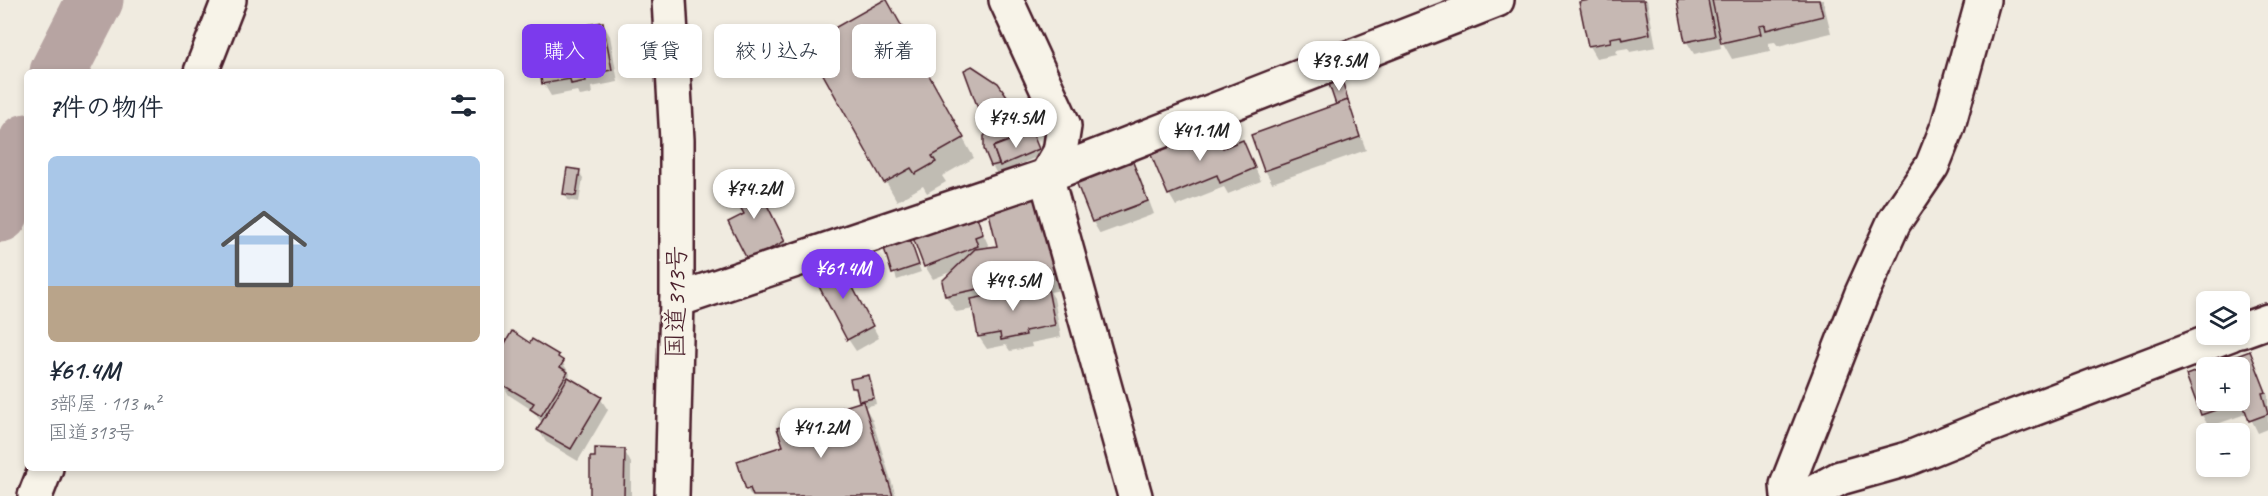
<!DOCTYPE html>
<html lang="ja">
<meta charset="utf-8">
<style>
body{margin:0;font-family:Caveat,"Klee One",sans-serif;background:#f2f2f3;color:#1f2937;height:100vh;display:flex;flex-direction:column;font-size:22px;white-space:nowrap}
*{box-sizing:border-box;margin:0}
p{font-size:20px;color:#747a83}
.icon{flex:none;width:33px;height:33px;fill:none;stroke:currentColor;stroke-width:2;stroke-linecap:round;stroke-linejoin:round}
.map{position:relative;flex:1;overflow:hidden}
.details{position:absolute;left:24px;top:69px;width:480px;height:402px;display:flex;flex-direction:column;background:#fff;border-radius:9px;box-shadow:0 3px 9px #0003}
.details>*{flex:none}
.banner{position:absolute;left:522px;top:24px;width:570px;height:54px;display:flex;gap:12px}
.tools{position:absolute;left:2196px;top:291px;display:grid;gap:12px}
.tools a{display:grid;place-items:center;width:54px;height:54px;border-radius:9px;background:#fff;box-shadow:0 3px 9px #0003;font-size:30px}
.price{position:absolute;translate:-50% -51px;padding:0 14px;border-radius:21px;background:#fff;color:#222;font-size:20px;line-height:39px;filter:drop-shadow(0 2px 3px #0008)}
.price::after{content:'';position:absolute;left:50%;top:36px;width:18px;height:14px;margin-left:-9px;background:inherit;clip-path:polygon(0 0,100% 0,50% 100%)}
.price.active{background:#7c3aed;color:#fff}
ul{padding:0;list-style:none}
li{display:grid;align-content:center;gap:12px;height:318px;padding:0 24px}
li+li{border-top:2px solid #e0e1e3}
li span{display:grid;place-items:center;height:186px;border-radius:9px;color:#555}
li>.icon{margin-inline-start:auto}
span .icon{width:108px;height:108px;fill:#fffc;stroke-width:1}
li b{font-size:26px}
h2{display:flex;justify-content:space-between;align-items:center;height:72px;padding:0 24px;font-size:26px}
.pill{padding:0 21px;border-radius:9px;background:#fff;box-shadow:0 3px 9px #0003;font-size:21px;line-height:54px}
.pill.active{background:#7c3aed;color:#fff}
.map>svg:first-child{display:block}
.shadow{fill:#0003}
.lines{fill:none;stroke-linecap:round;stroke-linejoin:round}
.river{stroke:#b7a4a2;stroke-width:57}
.building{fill:#c6b8b3;stroke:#4a1f2b;stroke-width:1.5;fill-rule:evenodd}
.minor-casing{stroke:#4a1f2b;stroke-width:38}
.highway-casing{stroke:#4a1f2b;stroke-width:38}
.minor{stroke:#f7f3e8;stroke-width:33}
.highway{stroke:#f7f3e8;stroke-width:33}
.labels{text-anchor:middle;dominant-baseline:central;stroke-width:5;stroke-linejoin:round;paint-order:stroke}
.street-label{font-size:26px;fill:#4a1f2b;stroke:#f7f3e8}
</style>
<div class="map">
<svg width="2268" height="496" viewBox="0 0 2268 496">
<rect width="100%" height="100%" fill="#f0ebe0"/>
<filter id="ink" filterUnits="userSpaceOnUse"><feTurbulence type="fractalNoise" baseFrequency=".0167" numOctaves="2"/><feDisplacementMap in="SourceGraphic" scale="12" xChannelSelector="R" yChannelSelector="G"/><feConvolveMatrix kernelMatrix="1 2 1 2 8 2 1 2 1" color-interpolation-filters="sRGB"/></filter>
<g filter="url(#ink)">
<g class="shadow">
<polygon points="1597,0 1647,0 1656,47 1630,52 1628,48 1616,50 1617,54 1596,58 1589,46"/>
<polygon points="1678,0 1712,0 1714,4 1714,0 1823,0 1831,33 1778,46 1775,42 1768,43 1770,51 1732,59 1719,36 1721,48 1694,54 1687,42"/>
<polygon points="885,1 974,158 942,176 946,182 927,193 923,186 897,201 808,45"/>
<polygon points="603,24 610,36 618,82 591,87 592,94 580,96 577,91 551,96 544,84 535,36"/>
<polygon points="1341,82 1366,150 1272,183 1265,170 1338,106"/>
<polygon points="989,133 1031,133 1041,155 1003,172 1005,176 999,178 992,165"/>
<polygon points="1215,133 1224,149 1243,141 1261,181 1228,194 1224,187 1176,206 1169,194 1187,146"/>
<polygon points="1131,159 1138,172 1154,214 1100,234 1093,222 1077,180"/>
<polygon points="579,172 583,178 579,202 568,200 565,194"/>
<polygon points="757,187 791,254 756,272 746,214"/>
<polygon points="989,206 1071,288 1050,292 1054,298 1061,337 1031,343 1032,347 1010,351 1006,345 987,349 979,337 974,309 956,312 946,296 943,282 955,270 933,279 925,266 914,236 974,213 990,249 998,248"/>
<polygon points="909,241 921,272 897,280 886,249"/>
<polygon points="845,275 879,338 856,351 848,339"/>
<polygon points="530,345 558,356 570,374 569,376 571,381 600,398 608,410 578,461 546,442 539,430 543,424 532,410 509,395 502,383 501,353"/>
<polygon points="2249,353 2268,395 2268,429 2258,433 2248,413 2209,427 2202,415 2188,375 2206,368 2206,400 2240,400 2240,368"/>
<polygon points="868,376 872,383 876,404 865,407 872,419 896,496 751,496 747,489 785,447 861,403 859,394 853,388"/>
<polygon points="624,450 631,463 631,496 591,496"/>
</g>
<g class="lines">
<g class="river">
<polyline points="58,72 95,0"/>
<polyline points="0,214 27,142"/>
</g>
</g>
<g class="building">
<polygon points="884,0 887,0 964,138 932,156 936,162 915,174 911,168 884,183 806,44"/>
<polygon points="1589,0 1644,0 1650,34 1622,40 1621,36 1610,38 1611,42 1588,46 1579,2"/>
<polygon points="1677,0 1708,0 1715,36 1685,42"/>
<polygon points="1712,0 1819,0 1823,16 1766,30 1765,25 1759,26 1761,34 1721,43"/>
<polygon points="603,22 612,70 585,75 586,81 571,84 570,79 542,84 534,35"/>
<polygon points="972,66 998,83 1032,132 993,147 999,164 991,166 984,149 984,136 987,133 964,70"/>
<polygon points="1342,80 1348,100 1336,105 1329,84"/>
<polygon points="1348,100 1360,137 1264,171 1251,135"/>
<polygon points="1216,131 1223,148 1243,140 1255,168 1220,183 1217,175 1168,195 1151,155 1158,152 1157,149 1184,137 1187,144"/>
<polygon points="1032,132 1039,149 1000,166 993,147"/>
<polygon points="1131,157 1148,201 1092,222 1075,179"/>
<polygon points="567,168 580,170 576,196 563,194"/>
<polygon points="751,173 785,241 748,261 728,222 744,214 728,185"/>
<polygon points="1043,191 1063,271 945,296 942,281 975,249 997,246 987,205"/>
<polygon points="975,211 983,234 975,237 978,246 924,267 912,235"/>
<polygon points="910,239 919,265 892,274 884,248"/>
<polygon points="839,261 873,326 847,340 813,275"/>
<polygon points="1047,284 1055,325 1025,331 1026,335 1001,340 1000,333 978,337 971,299"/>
<polygon points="512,331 530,343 532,339 559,355 558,357 564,361 560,367 568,372 541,416 530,409 534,403 501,384 504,376 501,374 501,350"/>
<path d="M2250,351L2266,392L2262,393L2268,414L2249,421L2242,401L2201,415L2186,375ZM2206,368H2240V400H2206Z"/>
<polygon points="869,375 874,398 859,401 856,388 852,388 850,379"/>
<polygon points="568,377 602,397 571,449 537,430"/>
<polygon points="863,401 893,496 753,496 750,488 746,490 737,461 783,446 777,428"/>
<polygon points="595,448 625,449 624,496 590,496 590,457 595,457"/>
</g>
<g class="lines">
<g class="minor-casing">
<g id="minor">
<polyline points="1006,0 1064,126 1060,152 1046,176 1135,496"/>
<polyline points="201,72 229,0"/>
<polyline points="677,300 1046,176 1497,0"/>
<polyline points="2240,331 2268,321"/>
<polyline points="35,496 46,468"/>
<polyline points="1788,496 1787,485 1862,293 1894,222 1932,166 1948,126 1983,0"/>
<polyline points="1807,496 1840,478 1907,459 1991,425 2231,334"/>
</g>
</g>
<g class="highway-casing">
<polyline id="highway" points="669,0 677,140 677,300 672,496"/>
</g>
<use href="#minor" class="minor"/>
<use href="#highway" class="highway"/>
</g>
</g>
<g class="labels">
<g class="street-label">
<text transform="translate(676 302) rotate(-89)">国道313号</text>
</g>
</g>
</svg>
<div class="tools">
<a><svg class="icon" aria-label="layers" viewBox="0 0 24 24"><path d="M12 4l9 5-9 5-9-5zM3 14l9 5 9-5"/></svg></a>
<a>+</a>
<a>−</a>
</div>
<b class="price" style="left:1339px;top:92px">¥39.5M</b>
<b class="price" style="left:1016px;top:149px">¥74.5M</b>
<b class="price" style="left:1200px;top:162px">¥41.1M</b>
<b class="price" style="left:754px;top:220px">¥74.2M</b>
<b class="price active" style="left:843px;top:300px">¥61.4M</b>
<b class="price" style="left:1013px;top:312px">¥49.5M</b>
<b class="price" style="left:821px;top:459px">¥41.2M</b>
<div class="banner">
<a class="pill active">購入</a>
<a class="pill">賃貸</a>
<a class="pill">絞り込み</a>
<a class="pill">新着</a>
</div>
<section class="details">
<h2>7件の物件<svg class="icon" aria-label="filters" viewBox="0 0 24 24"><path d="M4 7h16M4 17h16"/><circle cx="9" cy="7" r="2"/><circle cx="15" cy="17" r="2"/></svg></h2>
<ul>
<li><span style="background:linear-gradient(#a9c7e8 70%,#b9a48a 0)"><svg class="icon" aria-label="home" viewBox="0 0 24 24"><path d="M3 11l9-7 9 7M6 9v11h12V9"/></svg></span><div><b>¥61.4M</b><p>3部屋 · 113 m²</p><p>国道313号</p></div></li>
</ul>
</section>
</div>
